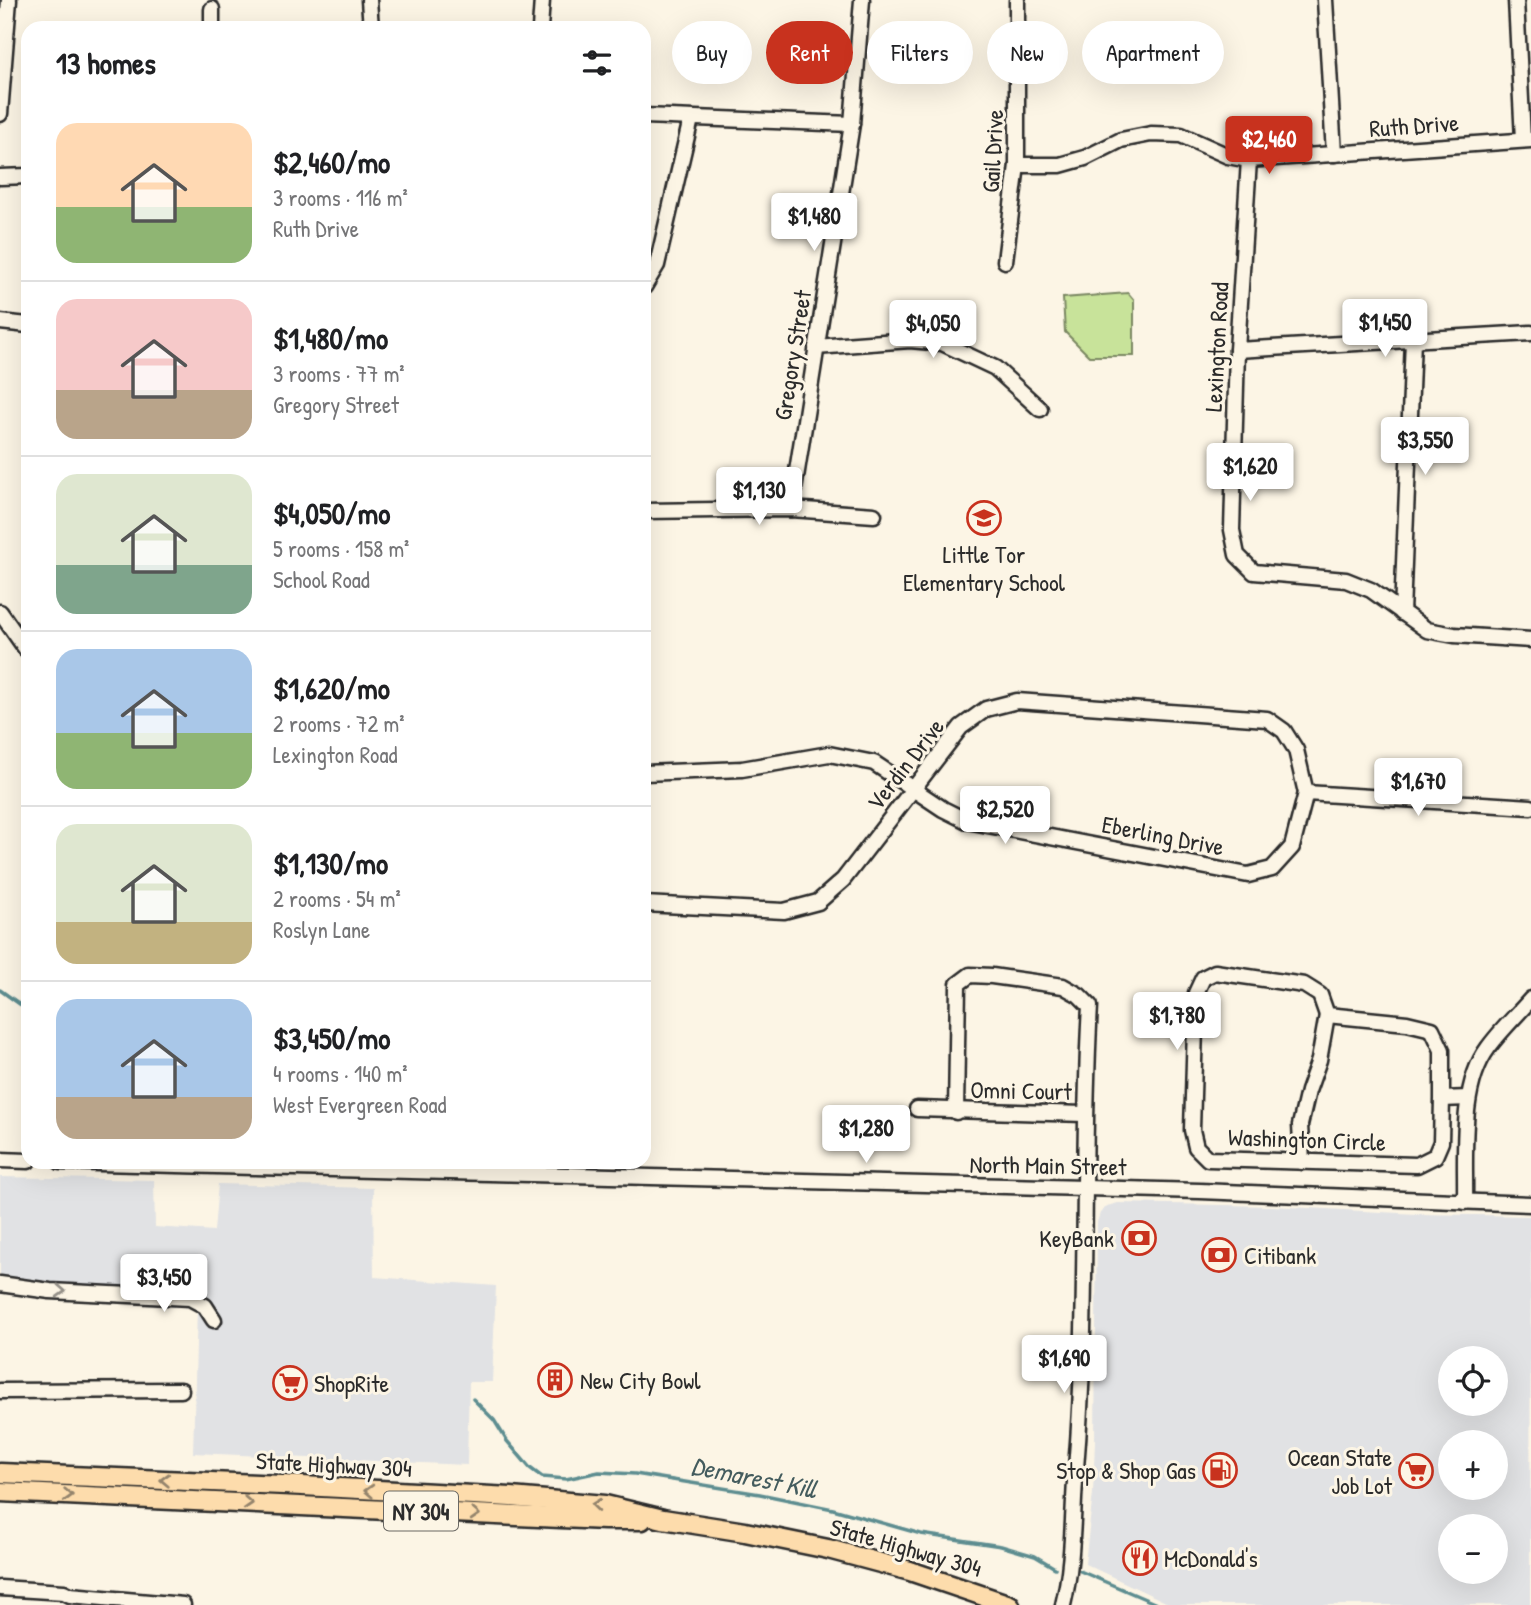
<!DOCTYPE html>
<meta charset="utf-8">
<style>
body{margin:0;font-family:"Patrick Hand",sans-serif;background:#f2f2f2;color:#202124;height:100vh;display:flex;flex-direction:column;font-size:26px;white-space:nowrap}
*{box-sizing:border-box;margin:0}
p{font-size:23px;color:#757577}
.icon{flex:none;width:38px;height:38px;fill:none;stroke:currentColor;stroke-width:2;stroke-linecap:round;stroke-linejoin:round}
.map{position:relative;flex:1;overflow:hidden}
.drawer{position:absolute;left:21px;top:21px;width:630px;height:1148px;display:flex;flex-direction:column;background:#fff;border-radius:21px;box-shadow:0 7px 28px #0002}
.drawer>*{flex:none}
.hud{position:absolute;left:672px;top:21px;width:665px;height:63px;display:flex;gap:14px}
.fabs{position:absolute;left:1438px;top:1346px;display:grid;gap:14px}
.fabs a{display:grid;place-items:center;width:70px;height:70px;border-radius:50%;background:#fff;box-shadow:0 7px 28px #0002;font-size:35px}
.price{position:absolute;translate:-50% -60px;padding:0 16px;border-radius:7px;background:#fff;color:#222;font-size:23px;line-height:46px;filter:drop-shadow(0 2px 4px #0008)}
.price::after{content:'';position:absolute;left:50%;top:42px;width:21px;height:16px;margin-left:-10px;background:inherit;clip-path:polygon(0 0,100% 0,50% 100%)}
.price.active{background:#c8321e;color:#fff}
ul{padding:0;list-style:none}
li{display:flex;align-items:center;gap:21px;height:175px;padding:0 35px}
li+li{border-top:2px solid #e0e0e0}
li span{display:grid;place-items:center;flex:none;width:196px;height:140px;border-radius:21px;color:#555}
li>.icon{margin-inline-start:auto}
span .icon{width:84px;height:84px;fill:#fffc;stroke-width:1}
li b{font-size:30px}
h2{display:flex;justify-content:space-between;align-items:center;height:84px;padding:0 35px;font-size:30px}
.tag{padding:0 24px;border-radius:32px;background:#fff;box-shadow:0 7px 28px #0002;font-size:24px;line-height:63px}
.tag.active{background:#c8321e;color:#fff}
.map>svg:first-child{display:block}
.built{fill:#e1e2e4;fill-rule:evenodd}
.green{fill:#c8e39a;stroke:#7a8762;stroke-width:2}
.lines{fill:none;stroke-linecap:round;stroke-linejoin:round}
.stream{stroke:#5d8d90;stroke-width:3.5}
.minor-casing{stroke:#2b2b2b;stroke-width:19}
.major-casing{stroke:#2b2b2b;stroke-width:23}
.minor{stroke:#fcf5e5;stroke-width:14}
.major{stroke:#fddcac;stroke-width:18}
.oneway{stroke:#949088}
.oneway2{stroke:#94846c}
.labels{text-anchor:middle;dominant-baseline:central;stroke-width:6;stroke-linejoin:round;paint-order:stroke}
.shield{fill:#fcf5e5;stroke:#6a6863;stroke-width:2}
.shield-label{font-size:23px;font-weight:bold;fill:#2b2b2b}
.street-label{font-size:24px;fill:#2b2b2b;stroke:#fcf5e5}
.poi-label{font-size:24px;fill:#2b2b2b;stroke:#fcf5e5;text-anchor:start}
.water-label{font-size:26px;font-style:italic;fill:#445c5e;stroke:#fcf5e5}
</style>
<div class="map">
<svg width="1531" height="1605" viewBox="0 0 1531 1605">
<rect width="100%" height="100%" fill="#fcf5e5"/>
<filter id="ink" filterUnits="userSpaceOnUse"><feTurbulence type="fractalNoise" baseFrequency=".0143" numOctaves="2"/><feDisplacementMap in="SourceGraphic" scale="14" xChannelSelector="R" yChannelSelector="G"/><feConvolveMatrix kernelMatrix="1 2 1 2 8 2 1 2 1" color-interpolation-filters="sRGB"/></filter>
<g filter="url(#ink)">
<g class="built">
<polygon points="0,1177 154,1180 155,1227 214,1231 218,1184 373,1188 374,1277 496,1286 492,1382 469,1382 467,1465 193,1453 197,1308 44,1299 0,1291"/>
<path d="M1118,1203L1272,1206L1417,1214L1531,1216L1530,1605H1172L1085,1564L1093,1493L1095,1441L1097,1222L1100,1213L1107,1206ZM1451,1358H1496V1404H1451ZM1451,1442H1496V1488H1451ZM1451,1526H1496V1572H1451Z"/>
</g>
<polygon class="green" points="1128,293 1134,300 1134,356 1089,356 1065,332 1063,298"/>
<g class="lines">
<g class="stream">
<polyline points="0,990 28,1010"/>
<polyline points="473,1399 494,1420 507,1441 530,1468 542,1477 566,1479 599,1472 635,1474 760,1494 833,1509 921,1534 1001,1546 1035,1556 1055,1568"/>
<polyline points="1080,1571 1159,1605"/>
</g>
<g class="minor-casing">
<g id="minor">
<polyline points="369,0 371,28"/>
<polyline points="1325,0 1334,154"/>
<polyline points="1516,0 1523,140"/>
<polyline points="212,28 212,9"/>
<polyline points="540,28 542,0"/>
<polyline points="0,114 9,0"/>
<polyline points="644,116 852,124"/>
<polyline points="1249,160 1237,350 1232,530 1237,555 1254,572 1346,580 1371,590 1427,630 1454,635 1531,640"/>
<polyline points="1017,165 1060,165 1085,158 1121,140 1151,134 1181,135 1228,156 1249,160 1531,140"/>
<polyline points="0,177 28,176"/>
<polyline points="1005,261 1017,165 1017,0"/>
<polyline points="644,287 657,265 691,119"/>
<polyline points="0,322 28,325"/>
<polyline points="816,347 910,340 942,343 995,368 1040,409"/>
<polyline points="1237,350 1531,333"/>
<polyline points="791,509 852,124 862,0"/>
<polyline points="644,511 791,509 874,515"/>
<polyline points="0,612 28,652"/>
<polyline points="1402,613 1413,340"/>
<polyline points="644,773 742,769 829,754 874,763 943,809 967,821 1248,875 1272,869 1292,847 1306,793 1296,750 1284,731 1267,719 1017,701 986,709 961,727 843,880 818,902 784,911 644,904"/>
<polyline points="1306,793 1531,807"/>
<polyline points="1442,1099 1441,1142 1435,1156 1417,1165 1208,1159 1196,1147 1192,1130 1196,993 1203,978 1215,972 1304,985 1320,995 1327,1015 1407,1023 1432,1029 1442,1050 1442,1099 1468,1098"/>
<polyline points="917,1109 1084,1114"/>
<path d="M956,1112L958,984L970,975L992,976L1063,986L1079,995L1090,1006C1081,1160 1089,1314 1076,1468C1072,1514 1074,1560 1063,1605"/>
<polyline points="0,1160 28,1161"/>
<polyline points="60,1162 1200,1191 1531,1204"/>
<polyline points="1302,1162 1300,1125 1308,1091 1319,1060 1327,1015"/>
<path d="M1465,1202C1466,1155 1459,1087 1488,1048C1500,1031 1517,1015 1531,999"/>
<polyline points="0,1284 50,1291 190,1298 205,1306 214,1320"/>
<polyline points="0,1391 181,1390"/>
<polyline points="0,1588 64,1592 70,1595 183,1605"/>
</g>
</g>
<g class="major-casing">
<g id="major">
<polyline points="0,1473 283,1485 511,1497 605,1505 663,1519 745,1532 828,1549 910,1571 1010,1605"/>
<polyline points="0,1492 605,1520 642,1520"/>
</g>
</g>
<use href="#minor" class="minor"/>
<use href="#major" class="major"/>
</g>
<defs><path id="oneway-chevron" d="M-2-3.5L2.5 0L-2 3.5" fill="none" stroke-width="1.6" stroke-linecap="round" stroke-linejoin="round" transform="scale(1.75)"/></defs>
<use class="oneway" href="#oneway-chevron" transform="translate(61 1291) rotate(3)"/>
<g class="oneway2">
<use href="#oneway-chevron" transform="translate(165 1480) rotate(-178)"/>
<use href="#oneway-chevron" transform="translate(369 1491) rotate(-177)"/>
<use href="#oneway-chevron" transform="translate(68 1495) rotate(2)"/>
<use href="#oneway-chevron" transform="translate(248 1503) rotate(3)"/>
<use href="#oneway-chevron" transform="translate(596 1505) rotate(-174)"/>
<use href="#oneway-chevron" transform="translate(475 1514) rotate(3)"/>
</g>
</g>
<defs>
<g id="school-ring" transform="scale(1.75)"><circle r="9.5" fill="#fcf5e5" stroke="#c8321e" stroke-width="1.5"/><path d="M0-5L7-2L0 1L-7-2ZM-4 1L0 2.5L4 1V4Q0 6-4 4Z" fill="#c8321e"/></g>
<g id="bank-ring" transform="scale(1.75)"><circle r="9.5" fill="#fcf5e5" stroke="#c8321e" stroke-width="1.5"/><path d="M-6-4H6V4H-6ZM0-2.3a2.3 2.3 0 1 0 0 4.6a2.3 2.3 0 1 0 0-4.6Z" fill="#c8321e"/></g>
<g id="building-ring" transform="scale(1.75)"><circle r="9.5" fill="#fcf5e5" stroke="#c8321e" stroke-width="1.5"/><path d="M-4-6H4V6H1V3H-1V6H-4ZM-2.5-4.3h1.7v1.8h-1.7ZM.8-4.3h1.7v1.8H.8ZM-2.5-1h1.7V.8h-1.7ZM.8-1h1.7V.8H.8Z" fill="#c8321e"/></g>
<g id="supermarket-ring" transform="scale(1.75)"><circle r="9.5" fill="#fcf5e5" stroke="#c8321e" stroke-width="1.5"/><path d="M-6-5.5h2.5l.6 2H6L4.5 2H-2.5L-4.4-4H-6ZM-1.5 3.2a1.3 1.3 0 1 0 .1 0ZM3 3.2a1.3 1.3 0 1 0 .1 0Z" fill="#c8321e"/></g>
<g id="fuel-ring" transform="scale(1.75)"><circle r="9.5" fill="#fcf5e5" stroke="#c8321e" stroke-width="1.5"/><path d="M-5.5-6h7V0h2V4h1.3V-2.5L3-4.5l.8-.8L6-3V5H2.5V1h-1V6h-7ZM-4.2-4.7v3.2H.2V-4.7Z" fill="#c8321e"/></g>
<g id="restaurant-ring" transform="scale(1.75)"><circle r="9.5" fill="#fcf5e5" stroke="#c8321e" stroke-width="1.5"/><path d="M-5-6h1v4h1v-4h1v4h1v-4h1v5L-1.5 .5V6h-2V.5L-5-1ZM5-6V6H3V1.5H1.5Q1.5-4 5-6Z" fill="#c8321e"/></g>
</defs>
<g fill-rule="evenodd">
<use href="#school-ring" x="984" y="518"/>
<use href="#bank-ring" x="1139" y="1238"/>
<use href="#bank-ring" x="1219" y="1255"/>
<use href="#building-ring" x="555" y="1380"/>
<use href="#supermarket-ring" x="290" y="1383"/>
<use href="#fuel-ring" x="1220" y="1470"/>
<use href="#supermarket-ring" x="1416" y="1471"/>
<use href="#restaurant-ring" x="1140" y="1558"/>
</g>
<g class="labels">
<rect class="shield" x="384" y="1491.5" width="74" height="39" rx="5"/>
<g class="shield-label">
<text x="421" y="1511">NY 304</text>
</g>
<g class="street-label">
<text transform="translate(1414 125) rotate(-4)">Ruth Drive</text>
<text transform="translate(992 151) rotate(-87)">Gail Drive</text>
<text transform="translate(1216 347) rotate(-87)">Lexington Road</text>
<text transform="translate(792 355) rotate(-81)">Gregory Street</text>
<text transform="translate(905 764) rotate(-52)">Verdin Drive</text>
<text transform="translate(1163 835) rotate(11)">Eberling Drive</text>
<text transform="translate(1021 1090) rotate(1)">Omni Court</text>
<text transform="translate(1307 1139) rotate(2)">Washington Circle</text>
<text transform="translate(1048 1165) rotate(1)">North Main Street</text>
<text transform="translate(334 1464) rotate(3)">State Highway 304</text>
<text transform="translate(906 1547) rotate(16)">State Highway 304</text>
</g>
<g class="poi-label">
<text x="984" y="554" text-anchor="middle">Little Tor<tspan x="984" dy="28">Elementary School</tspan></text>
<text x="1114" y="1238" text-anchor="end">KeyBank</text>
<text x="1244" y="1255">Citibank</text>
<text x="580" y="1380">New City Bowl</text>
<text x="314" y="1383">ShopRite</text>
<text x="1392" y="1457" text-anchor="end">Ocean State<tspan x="1392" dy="28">Job Lot</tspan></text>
<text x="1196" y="1470" text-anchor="end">Stop &amp; Shop Gas</text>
<text x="1164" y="1558">McDonald's</text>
</g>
<g class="water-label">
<text transform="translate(754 1477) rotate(11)">Demarest Kill</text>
</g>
</g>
</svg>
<div class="fabs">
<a><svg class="icon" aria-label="locate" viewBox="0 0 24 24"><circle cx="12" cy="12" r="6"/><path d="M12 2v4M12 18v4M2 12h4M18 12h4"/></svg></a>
<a>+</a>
<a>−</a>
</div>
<b class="price active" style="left:1269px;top:176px">$2,460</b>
<b class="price" style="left:814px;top:253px">$1,480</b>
<b class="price" style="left:1385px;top:359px">$1,450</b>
<b class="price" style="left:933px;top:360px">$4,050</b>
<b class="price" style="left:1425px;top:477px">$3,550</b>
<b class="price" style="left:1250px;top:503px">$1,620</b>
<b class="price" style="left:759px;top:527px">$1,130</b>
<b class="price" style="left:1418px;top:818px">$1,670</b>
<b class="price" style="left:1005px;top:846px">$2,520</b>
<b class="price" style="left:1177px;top:1052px">$1,780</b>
<b class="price" style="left:866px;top:1165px">$1,280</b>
<b class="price" style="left:164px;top:1314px">$3,450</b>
<b class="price" style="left:1064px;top:1395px">$1,690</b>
<div class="hud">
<a class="tag">Buy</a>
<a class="tag active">Rent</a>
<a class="tag">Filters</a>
<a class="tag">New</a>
<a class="tag">Apartment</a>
</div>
<section class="drawer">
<h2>13 homes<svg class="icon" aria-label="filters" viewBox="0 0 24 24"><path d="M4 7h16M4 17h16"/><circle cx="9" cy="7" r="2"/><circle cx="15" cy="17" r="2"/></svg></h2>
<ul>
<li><span style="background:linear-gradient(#ffd9b3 60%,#8fb573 0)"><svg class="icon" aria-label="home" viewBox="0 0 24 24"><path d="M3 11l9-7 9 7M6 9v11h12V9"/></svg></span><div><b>$2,460/mo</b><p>3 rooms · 116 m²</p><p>Ruth Drive</p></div></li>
<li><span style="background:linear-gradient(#f6c9c9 65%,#b9a48a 0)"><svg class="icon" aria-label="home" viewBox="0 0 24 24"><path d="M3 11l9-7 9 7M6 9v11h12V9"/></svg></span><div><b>$1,480/mo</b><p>3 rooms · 77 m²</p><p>Gregory Street</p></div></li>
<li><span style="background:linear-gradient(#dfe7d0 65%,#7fa58c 0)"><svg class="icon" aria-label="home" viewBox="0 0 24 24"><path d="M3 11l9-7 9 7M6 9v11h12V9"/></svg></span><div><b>$4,050/mo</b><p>5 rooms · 158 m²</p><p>School Road</p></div></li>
<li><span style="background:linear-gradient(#a9c7e8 60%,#8fb573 0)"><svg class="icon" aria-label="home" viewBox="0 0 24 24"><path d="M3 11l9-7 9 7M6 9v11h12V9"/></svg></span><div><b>$1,620/mo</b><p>2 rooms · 72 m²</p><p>Lexington Road</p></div></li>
<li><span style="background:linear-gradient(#dfe7d0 70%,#c2b280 0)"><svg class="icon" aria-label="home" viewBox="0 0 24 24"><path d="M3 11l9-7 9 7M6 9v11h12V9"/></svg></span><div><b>$1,130/mo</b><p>2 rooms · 54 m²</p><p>Roslyn Lane</p></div></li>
<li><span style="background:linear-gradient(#a9c7e8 70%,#b9a48a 0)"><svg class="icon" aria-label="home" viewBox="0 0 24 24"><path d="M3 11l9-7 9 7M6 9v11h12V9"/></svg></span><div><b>$3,450/mo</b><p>4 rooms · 140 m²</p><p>West Evergreen Road</p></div></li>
</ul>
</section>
</div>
